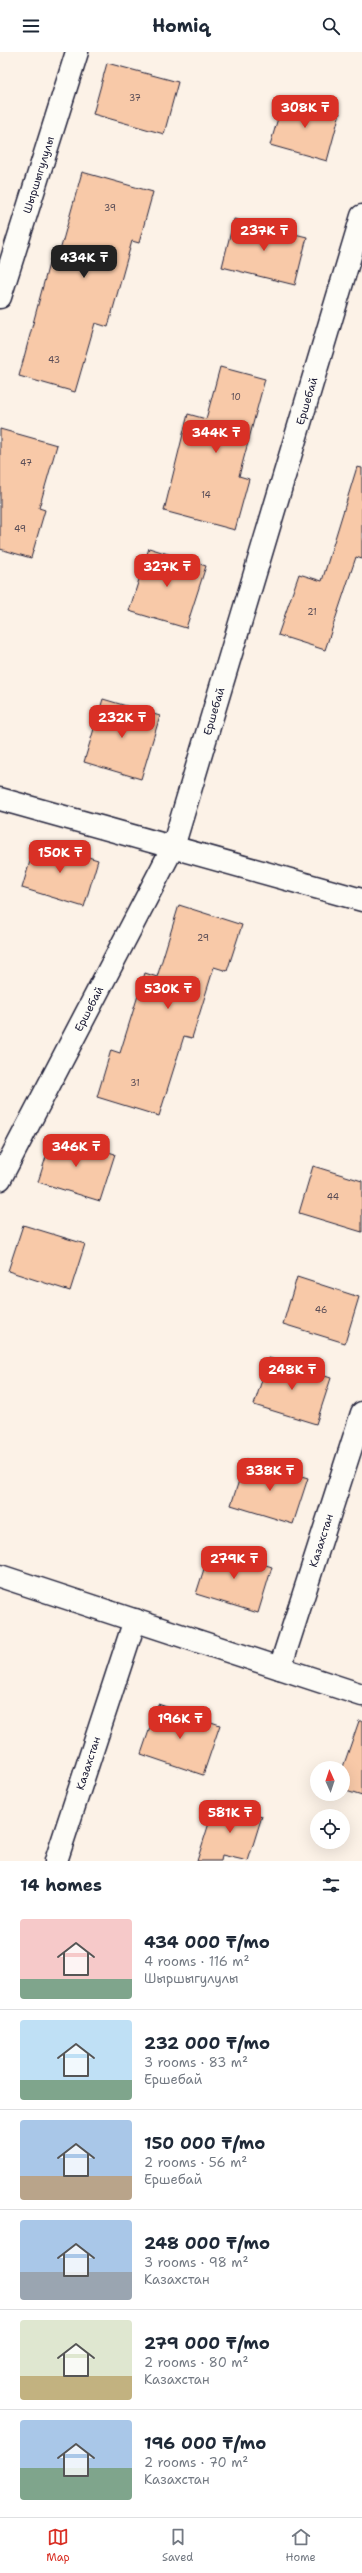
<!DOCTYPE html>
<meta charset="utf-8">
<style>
body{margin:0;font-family:"Shantell Sans",sans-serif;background:#f2f2f3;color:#1f2937;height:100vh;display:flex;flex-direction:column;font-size:15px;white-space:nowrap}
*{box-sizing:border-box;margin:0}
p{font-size:13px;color:#747a83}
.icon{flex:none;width:22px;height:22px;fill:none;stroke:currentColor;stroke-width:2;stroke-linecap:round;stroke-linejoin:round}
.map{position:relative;height:1809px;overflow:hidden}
.panel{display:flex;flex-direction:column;background:#fff;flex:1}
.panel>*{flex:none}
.needle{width:26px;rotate:357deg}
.buttons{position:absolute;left:310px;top:1709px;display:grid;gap:8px}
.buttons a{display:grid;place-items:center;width:40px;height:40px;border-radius:50%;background:#fff;box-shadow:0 4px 16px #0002;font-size:20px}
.price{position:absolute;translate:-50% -34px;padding:0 9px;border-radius:8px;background:#d93025;color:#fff;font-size:13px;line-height:26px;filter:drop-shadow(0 1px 2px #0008)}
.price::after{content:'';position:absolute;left:50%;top:24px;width:12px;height:9px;margin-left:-6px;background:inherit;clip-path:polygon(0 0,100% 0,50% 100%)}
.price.current{background:#222;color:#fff}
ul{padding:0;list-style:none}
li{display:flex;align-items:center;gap:12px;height:100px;padding:0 20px}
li+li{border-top:1px solid #e0e1e3}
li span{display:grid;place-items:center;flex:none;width:112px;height:80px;border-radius:4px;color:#555}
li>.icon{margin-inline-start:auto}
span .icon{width:48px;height:48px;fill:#fffc;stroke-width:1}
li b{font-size:17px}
h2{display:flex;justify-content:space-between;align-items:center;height:48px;padding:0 20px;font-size:17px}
header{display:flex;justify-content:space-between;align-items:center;height:52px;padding:0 20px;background:#fff;font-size:18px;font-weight:700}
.tab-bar{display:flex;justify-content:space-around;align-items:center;height:56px;border-top:1px solid #e0e1e3;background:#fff;font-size:11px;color:#747a83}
.tab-bar a{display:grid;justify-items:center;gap:2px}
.tab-bar .current{color:#d93025}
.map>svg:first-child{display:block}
.building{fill:#f8c9a8;stroke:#22223b}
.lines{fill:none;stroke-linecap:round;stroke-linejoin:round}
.minor-casing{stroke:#22223b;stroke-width:25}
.minor{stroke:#fdfcf7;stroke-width:22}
.labels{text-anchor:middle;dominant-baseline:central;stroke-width:4;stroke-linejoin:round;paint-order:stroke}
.number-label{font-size:9px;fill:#584c56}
.street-label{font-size:11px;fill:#22223b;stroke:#fdfcf7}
</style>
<header><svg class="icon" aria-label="menu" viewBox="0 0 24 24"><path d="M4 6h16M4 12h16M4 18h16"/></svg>Homiq<svg class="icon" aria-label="search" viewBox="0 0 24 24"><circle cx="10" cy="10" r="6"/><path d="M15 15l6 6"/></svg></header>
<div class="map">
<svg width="362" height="1809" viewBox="0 0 362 1809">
<rect width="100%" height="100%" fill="#fcf2e7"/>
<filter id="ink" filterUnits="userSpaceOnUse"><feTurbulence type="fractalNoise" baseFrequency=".025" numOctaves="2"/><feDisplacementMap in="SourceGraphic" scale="8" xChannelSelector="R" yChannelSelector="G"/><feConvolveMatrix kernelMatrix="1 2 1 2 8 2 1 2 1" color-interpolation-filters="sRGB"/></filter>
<g filter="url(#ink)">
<g class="building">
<polygon points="107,11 178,30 164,82 93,62"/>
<polygon points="284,46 340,61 327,109 270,93"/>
<polygon points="82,120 153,140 139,191 132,189 108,275 95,271 75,340 19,324 51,204 58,206"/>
<polygon points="234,167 307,185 295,233 222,215"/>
<polygon points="220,315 265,327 239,424 249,427 235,478 164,459 188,362 206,367"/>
<polygon points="0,377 57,393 39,456 45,458 31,506 0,497"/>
<polygon points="357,415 362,416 362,507 356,505 325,598 278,583 299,522 322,529"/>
<polygon points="149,496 206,514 186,576 129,559"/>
<polygon points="103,647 160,664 141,727 84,710"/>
<polygon points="36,789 98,808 84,855 22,836"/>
<polygon points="179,853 242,873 227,919 214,915 192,986 184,984 159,1064 97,1045 111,998 120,1001 145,921 157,925"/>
<polygon points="53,1083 115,1102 100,1149 38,1130"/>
<polygon points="313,1114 362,1129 362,1180 299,1161"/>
<polygon points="23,1173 85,1192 70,1239 8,1219"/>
<polygon points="297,1225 359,1245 345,1291 283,1272"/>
<polygon points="269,1306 331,1326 316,1372 254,1353"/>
<polygon points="246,1407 308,1426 293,1472 231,1453"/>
<polygon points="211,1495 272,1515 258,1561 196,1542"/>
<polygon points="158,1652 220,1673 203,1723 141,1702"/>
<polygon points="359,1669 362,1669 362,1744 343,1738 343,1715"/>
<polygon points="216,1749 262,1764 248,1809 222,1803 221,1809 197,1809"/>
</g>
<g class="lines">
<g class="minor-casing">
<g id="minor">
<path id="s1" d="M0,245L77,0"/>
<polyline points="0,747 362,848"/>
<path id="s2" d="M0,1127L173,795L362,164"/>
<polyline points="0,1524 362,1643"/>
<path id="s3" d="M280,1616L362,1361"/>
<path id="s4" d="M56,1809L135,1568"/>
</g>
</g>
<use href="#minor" class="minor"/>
</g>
</g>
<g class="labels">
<g class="number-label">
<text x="135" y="46">37</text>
<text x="110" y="156">39</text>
<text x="54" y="308">43</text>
<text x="236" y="345">10</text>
<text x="26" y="411">47</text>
<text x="206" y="443">14</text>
<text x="20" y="477">49</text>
<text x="312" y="560">21</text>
<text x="203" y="886">29</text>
<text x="135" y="1031">31</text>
<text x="333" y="1145">44</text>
<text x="321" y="1258">46</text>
</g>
<g class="street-label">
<text stroke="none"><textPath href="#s1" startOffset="128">Шыршыгулулы</textPath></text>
<text stroke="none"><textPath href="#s2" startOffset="840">Ершебай</textPath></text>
<text stroke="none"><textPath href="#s2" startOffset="516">Ершебай</textPath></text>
<text stroke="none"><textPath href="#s2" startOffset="192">Ершебай</textPath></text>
<text stroke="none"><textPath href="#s3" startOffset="134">Казахстан</textPath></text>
<text stroke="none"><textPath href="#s4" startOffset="103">Казахстан</textPath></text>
</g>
</g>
</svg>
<div class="buttons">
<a><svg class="needle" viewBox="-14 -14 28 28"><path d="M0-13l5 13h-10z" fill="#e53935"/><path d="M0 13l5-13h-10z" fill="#747a83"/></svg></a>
<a><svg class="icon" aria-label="locate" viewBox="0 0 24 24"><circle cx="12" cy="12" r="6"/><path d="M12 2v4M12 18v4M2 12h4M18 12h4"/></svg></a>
</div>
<b class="price" style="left:305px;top:77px">308K ₸</b>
<b class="price" style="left:264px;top:200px">237K ₸</b>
<b class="price current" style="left:84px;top:227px">434K ₸</b>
<b class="price" style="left:216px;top:402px">344K ₸</b>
<b class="price" style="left:167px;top:536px">327K ₸</b>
<b class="price" style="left:122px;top:687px">232K ₸</b>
<b class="price" style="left:60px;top:822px">150K ₸</b>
<b class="price" style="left:168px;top:958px">530K ₸</b>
<b class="price" style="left:76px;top:1116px">346K ₸</b>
<b class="price" style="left:292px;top:1339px">248K ₸</b>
<b class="price" style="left:270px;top:1440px">338K ₸</b>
<b class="price" style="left:234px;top:1528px">279K ₸</b>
<b class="price" style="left:180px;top:1688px">196K ₸</b>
<b class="price" style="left:230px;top:1782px">581K ₸</b>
</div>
<section class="panel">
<h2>14 homes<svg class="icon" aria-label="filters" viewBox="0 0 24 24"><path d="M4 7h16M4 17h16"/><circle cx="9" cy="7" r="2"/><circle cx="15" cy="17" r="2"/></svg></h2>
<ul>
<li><span style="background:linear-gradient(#f6c9c9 75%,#7fa58c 0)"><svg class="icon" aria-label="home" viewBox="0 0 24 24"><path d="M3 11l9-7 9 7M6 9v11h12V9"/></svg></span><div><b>434 000 ₸/mo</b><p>4 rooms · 116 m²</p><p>Шыршыгулулы</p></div></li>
<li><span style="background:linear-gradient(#bfe0f5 75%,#7fa58c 0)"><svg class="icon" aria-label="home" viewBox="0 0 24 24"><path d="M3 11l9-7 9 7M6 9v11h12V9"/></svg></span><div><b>232 000 ₸/mo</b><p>3 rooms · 83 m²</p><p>Ершебай</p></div></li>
<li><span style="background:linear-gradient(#a9c7e8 70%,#b9a48a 0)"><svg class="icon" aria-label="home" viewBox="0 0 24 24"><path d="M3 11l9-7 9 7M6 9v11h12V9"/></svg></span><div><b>150 000 ₸/mo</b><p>2 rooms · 56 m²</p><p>Ершебай</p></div></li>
<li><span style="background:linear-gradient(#a9c7e8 65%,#9aa5b1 0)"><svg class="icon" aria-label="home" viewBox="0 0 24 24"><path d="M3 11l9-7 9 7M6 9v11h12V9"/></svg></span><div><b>248 000 ₸/mo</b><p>3 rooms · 98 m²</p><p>Казахстан</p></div></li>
<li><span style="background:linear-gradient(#dfe7d0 70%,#c2b280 0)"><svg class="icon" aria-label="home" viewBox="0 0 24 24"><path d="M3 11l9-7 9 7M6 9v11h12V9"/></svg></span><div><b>279 000 ₸/mo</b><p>2 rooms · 80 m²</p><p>Казахстан</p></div></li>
<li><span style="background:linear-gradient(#a9c7e8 60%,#7fa58c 0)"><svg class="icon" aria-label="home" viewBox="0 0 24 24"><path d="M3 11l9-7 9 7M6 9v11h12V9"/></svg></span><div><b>196 000 ₸/mo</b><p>2 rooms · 70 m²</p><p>Казахстан</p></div></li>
</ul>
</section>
<nav class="tab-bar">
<a class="current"><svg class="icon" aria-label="map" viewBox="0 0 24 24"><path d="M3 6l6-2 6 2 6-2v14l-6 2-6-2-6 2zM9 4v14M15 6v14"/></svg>Map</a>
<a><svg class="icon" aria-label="saved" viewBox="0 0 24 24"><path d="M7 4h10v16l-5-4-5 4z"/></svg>Saved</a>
<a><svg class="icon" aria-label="home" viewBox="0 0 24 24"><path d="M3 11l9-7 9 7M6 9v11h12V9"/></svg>Home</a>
</nav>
